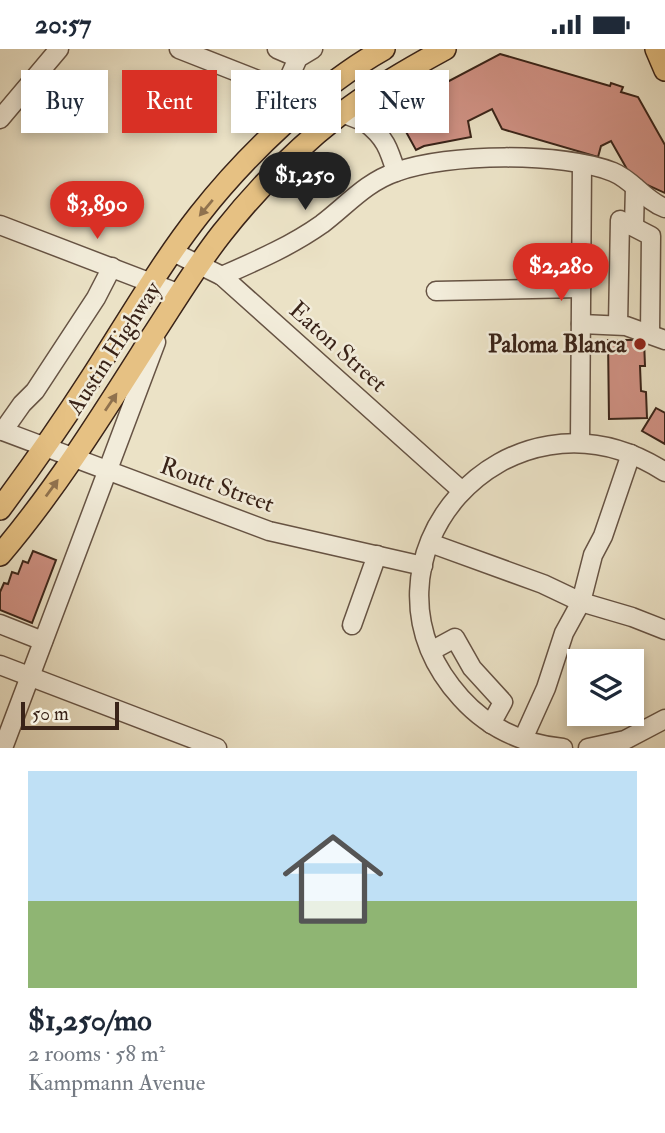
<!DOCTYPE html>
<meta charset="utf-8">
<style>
body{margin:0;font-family:"IM FELL Double Pica",serif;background:#f2f2f3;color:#1f2937;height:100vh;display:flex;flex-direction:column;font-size:26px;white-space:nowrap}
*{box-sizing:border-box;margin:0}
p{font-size:23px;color:#747a83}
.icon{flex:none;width:38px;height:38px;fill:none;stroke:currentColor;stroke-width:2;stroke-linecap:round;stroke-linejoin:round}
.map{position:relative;height:699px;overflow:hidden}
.side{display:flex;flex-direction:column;background:#fff;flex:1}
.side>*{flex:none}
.top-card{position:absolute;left:21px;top:21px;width:623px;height:63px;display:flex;gap:14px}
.fabs{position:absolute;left:567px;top:600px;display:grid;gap:14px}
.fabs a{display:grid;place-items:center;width:77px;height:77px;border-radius:0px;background:#fff;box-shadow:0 4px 10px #0003;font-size:35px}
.scale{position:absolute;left:21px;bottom:18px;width:98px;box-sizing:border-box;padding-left:7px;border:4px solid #392318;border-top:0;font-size:19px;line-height:24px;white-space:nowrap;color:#392318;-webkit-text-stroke:5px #f2ecda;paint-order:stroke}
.price{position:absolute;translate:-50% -60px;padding:0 16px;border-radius:24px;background:#d93025;color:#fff;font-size:23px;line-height:46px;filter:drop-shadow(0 2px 4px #0008)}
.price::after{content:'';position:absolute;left:50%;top:42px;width:21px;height:16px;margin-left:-10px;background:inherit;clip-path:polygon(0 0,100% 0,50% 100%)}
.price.on{background:#222;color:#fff}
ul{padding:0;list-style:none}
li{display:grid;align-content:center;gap:14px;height:371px;padding:0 28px}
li+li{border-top:2px solid #e0e1e3}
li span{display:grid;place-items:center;height:217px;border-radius:0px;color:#555}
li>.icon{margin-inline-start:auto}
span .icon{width:126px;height:126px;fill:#fffc;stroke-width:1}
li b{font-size:30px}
.chip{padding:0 24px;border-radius:0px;background:#fff;box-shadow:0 4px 10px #0003;font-size:24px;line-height:63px}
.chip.on{background:#d93025;color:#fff}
.status{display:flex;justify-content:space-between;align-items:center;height:49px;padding:0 35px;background:#fff;direction:ltr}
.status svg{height:19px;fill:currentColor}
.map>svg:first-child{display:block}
.building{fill:#d09184;stroke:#392318;stroke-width:2}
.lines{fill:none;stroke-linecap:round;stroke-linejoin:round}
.minor-casing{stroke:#665344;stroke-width:21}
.major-casing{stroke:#392318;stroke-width:24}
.minor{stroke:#f2ecda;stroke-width:18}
.major{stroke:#e6c183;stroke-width:21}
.oneway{fill:#90724e}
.poi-dot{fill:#8f2418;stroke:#f2ecda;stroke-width:2.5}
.labels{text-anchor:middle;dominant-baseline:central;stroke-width:5;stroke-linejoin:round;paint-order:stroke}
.poi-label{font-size:24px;font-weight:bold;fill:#392318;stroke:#f2ecda;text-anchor:end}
.street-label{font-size:24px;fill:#392318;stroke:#f2ecda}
</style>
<div class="status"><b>20:57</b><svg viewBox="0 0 49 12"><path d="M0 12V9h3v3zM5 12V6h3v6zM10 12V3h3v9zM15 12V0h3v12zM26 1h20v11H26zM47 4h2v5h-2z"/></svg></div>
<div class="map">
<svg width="665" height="699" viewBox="0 0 665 699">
<rect width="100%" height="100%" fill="#ebe2c6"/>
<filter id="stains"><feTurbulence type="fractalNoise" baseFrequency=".00286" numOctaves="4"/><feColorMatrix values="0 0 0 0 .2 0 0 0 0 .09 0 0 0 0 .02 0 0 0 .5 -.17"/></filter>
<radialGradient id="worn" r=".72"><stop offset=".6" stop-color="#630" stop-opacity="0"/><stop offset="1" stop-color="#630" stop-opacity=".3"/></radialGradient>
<g class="building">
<polygon points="500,5 610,37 611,34 623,38 621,43 638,48 665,96 665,144 632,129 611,92 601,97 598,108 502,80 492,60 468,72 471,88 424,97 416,101 394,61"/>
<polygon points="608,291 644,291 645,317 640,317 641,342 646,343 647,369 609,370"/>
<polygon points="656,359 665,364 665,395 642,382"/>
<polygon points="33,502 56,511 32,574 0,561 0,543 4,534 8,535 12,523 18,525 23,512 28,514"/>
</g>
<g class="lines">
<g class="minor-casing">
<g id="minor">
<path d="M179,0L365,73C385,88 389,100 396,123"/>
<polyline points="277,0 298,9"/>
<polyline points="284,40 298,9 313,0"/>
<polyline points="0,70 59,0"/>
<polyline points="0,176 180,245"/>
<polyline points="634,177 635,138"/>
<polyline points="173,203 222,227 462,442"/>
<path d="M222,227C256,212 291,197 322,175C346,157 366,133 396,123C448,104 562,103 613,123C633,131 644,151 665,159"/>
<polyline points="436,242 581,239"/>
<polyline points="581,275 626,277 665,291"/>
<polyline points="618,276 620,171 651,187 650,285"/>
<polyline points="0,381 269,482 423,517"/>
<polyline points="3,382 22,355 35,342 96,249 112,218"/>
<polyline points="580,393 582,115"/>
<polyline points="430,494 543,535 581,553 632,568 665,581"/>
<polyline points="0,575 43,592"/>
<polyline points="352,576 377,506"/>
<polyline points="431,602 455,589 472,619 503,653 491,675"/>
<polyline points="0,616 217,699"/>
<polyline points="523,690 546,639 564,584 581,553 593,506 603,487 631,405"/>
<polyline points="3,699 156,293"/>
<path d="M563,699C524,695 488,679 461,649C339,514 507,321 665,423"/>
<polyline points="588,699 625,691 665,670"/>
</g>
</g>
<g class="major-casing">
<g id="major">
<polyline points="656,0 665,21"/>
<path d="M0,460C32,417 62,374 91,329C126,275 159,217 199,166C246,106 318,37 384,0"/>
<path d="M0,506C57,439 104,363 151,289C174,254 196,217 222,184C256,141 298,98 342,64C373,40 410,19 445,0"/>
</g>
</g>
<use href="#minor" class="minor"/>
<use href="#major" class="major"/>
</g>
<defs><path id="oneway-solid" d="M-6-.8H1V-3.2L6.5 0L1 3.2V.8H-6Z" transform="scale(1.75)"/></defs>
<g class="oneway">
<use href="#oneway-solid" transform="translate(206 159) rotate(130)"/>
<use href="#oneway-solid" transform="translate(111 353) rotate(-56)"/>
<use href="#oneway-solid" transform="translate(52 439) rotate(-54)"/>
</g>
<circle class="poi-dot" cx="640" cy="295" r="7"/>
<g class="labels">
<g class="poi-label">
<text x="626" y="295">Paloma Blanca</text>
</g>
<g class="street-label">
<text transform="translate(338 298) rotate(42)">Eaton Street</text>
<text transform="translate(114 299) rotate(-57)">Austin Highway</text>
<text transform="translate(217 436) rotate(20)">Routt Street</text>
</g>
</g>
<rect width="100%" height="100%" filter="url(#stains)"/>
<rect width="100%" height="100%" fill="url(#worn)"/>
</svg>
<div class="fabs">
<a><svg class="icon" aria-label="layers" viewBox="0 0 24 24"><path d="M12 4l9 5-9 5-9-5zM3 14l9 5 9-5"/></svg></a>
</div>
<div class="scale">50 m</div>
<b class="price on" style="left:305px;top:163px">$1,250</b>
<b class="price" style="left:97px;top:192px">$3,890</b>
<b class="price" style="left:561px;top:254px">$2,280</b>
<div class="top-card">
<a class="chip">Buy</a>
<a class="chip on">Rent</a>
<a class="chip">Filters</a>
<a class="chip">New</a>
</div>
</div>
<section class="side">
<ul>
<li><span style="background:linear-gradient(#bfe0f5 60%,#8fb573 0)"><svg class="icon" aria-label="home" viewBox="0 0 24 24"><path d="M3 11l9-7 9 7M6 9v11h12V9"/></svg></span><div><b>$1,250/mo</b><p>2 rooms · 58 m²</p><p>Kampmann Avenue</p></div></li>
</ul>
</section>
